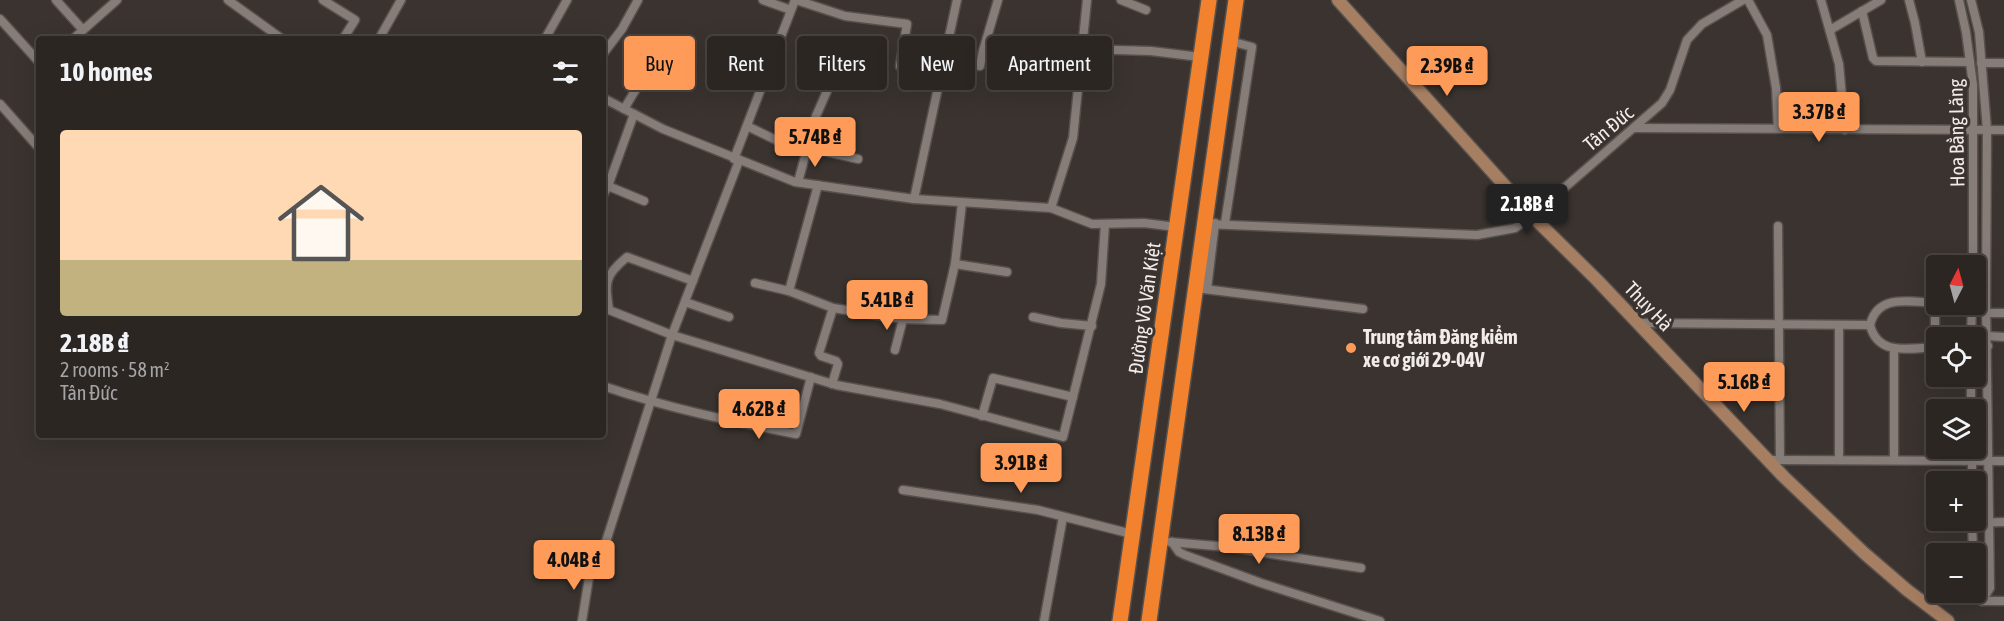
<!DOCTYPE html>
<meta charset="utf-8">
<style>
body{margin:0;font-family:"Asap Condensed",sans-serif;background:#383230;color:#f1f3f6;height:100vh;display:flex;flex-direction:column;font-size:22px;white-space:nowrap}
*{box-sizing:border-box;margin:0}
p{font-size:20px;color:#a6a5a6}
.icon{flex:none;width:33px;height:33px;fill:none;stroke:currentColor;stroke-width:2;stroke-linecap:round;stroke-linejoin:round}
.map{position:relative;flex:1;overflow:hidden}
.drawer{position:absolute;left:36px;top:36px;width:570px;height:402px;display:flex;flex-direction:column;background:#2c2623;border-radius:6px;box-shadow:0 6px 24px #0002,0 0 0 2px #484341}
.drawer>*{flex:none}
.guide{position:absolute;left:624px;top:36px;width:570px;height:54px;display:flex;gap:12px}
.needle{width:39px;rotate:6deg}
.controls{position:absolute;left:1926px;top:255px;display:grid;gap:12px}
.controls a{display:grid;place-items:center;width:60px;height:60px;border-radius:6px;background:#2c2623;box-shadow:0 6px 24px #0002,0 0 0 2px #484341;font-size:30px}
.price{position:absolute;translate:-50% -51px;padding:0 14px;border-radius:6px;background:#fe9b59;color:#111;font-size:20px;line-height:39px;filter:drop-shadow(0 2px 3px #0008)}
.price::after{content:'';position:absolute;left:50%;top:36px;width:18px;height:14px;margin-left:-9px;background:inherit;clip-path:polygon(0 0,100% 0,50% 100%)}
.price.on{background:#222;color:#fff}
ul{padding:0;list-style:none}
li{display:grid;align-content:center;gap:12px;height:318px;padding:0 24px}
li+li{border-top:2px solid #484341}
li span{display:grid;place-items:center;height:186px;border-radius:6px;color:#555}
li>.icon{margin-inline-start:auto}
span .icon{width:108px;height:108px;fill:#fffc;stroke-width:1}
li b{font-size:26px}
h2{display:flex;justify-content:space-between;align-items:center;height:72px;padding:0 24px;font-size:26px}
.pill{padding:0 21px;border-radius:6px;background:#2c2623;box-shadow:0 6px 24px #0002,0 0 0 2px #484341;font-size:21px;line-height:54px}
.pill.on{background:#fe9b59;color:#111}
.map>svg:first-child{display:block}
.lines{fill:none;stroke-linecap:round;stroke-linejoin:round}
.street-casing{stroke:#57514e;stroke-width:11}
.secondary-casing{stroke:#57514e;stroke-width:15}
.highway-casing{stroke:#57514e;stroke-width:18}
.street{stroke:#867d79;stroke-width:8}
.secondary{stroke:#a67e62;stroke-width:12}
.highway{stroke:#f2822d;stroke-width:15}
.poi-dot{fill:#fe9b59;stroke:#3a332f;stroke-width:2}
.labels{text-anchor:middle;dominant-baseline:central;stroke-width:6;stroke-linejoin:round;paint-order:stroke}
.street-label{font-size:20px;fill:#f1ecea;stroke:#3a332f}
.poi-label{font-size:20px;font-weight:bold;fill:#f1ecea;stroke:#3a332f;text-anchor:start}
</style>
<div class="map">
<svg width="2004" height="621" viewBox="0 0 2004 621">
<rect width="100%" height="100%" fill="#3a332f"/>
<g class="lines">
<g class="street-casing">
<g id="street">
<polyline points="56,0 83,30"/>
<polyline points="228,0 282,39"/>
<polyline points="323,0 355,20 343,39"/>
<polyline points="763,0 791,10"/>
<polyline points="796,0 845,16 907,24 900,66 941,77"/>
<polyline points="1121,0 1146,10"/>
<polyline points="1748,0 1767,35 1776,88 1778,128"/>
<polyline points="1821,0 1839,64 1845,130"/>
<polyline points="1909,0 1915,23 1922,62"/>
<polyline points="1959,0 1966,32 1973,85 1973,266"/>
<polyline points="1971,0 1979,32 1987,130 1986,303 1990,588 1982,601"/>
<polyline points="1862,11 1873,58 1876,61 1970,62"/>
<polyline points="0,19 39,62"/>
<polyline points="1830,30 1881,0"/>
<polyline points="73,39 117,0"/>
<polyline points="379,39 401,0"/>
<polyline points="545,39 567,0"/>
<polyline points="1082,49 1151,51 1200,57"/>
<polyline points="603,54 622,29 638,0"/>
<polyline points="946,59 980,66 983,51 998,0"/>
<polyline points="1981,63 2004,63"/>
<polyline points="603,98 663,129 795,182 914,199 1051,208 1092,224 1144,223 1176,227"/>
<polyline points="0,104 39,148"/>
<polyline points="624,109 647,71"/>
<polyline points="747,126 778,141 858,159"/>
<polyline points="1634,128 2004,130"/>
<polyline points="734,159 795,0"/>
<polyline points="798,182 816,116 839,64"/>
<polyline points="608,186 644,201"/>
<polyline points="603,195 608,186 634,114"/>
<polyline points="914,199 957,0"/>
<polyline points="1051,208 1073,138 1087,0"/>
<polyline points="1225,223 1252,47 1230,41"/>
<polyline points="1205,224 1477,235 1515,228 1532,216 1662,103 1670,90 1687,40 1702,24 1743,0"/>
<polyline points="1778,226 1780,460"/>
<polyline points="955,264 1007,272"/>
<path d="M693,281L627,257C604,276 605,282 609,310L672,335L836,385L940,404L1063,437L1101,284L1105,224"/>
<polyline points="755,283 789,291 833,308 903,319 942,320 955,264 962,203"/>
<polyline points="1196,288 1363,309"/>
<polyline points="1207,289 1215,223"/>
<polyline points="789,291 818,185"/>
<polyline points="685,302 729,317"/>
<polyline points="1935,303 1935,347"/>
<polyline points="1987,313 2004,313"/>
<polyline points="1033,317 1061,323 1092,326"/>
<path d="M1639,323L1870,325C1878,293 1911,302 1936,303"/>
<path d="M1870,325C1878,357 1910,348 1936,347"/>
<polyline points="1988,336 2004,337"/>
<polyline points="1971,338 1972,304"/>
<polyline points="1976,346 1988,346"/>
<polyline points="1894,348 1894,460"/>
<polyline points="895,350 903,319"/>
<polyline points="1971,376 1971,410"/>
<polyline points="832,384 838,364 836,361 821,356 819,353 833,308"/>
<path d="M603,386C667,408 730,421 796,434L811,377"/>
<polyline points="982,416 993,378 1073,397"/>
<polyline points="1972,448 1972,482"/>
<polyline points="1768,460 2004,461"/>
<polyline points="1839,460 1839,325"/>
<polyline points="903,490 1038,510 1132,534"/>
<polyline points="1972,520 1973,554"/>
<polyline points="1972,523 2004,522"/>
<polyline points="1170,542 1228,547 1361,568"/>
<polyline points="1172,542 1179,552 1185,555 1261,583 1380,621"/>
<polyline points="1982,601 2004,601"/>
<polyline points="582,621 591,565 602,554 672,335 739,161"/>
<polyline points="1044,621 1063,517"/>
</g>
</g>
<g class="secondary-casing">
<polyline id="secondary" points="1338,0 1532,216 1597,280 1784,477 1864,553 1907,590 1948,621"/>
</g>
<g class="highway-casing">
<g id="highway">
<polyline points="1120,621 1209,0"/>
<polyline points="1149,621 1236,0"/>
</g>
</g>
<use href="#street" class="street"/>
<use href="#secondary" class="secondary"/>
<use href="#highway" class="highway"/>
</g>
<circle class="poi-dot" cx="1351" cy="348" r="6"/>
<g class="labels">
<g class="street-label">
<text transform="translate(1608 128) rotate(-40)">Tân Đức</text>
<text transform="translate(1956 133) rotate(-91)">Hoa Bằng Lăng</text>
<text transform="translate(1649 306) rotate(46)">Thụy Hà</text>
<text transform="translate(1144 308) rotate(-82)">Đường Võ Văn Kiệt</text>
</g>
<g class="poi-label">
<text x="1363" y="336">Trung tâm Đăng kiểm<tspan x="1363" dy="23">xe cơ giới 29-04V</tspan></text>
</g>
</g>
</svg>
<div class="controls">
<a><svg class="needle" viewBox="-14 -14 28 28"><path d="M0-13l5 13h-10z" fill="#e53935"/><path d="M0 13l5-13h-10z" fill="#a6a5a6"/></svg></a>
<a><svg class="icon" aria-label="locate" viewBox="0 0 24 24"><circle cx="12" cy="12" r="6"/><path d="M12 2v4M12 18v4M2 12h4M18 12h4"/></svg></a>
<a><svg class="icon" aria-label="layers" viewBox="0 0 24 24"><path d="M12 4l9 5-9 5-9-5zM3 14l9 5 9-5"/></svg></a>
<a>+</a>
<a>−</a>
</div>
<b class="price" style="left:1447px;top:97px">2.39B ₫</b>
<b class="price" style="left:1819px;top:143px">3.37B ₫</b>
<b class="price" style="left:815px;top:168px">5.74B ₫</b>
<b class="price on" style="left:1527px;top:235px">2.18B ₫</b>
<b class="price" style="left:887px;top:331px">5.41B ₫</b>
<b class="price" style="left:1744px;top:413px">5.16B ₫</b>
<b class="price" style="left:759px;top:440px">4.62B ₫</b>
<b class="price" style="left:1021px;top:494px">3.91B ₫</b>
<b class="price" style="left:1259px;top:565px">8.13B ₫</b>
<b class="price" style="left:574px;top:591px">4.04B ₫</b>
<div class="guide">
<a class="pill on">Buy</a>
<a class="pill">Rent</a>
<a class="pill">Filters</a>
<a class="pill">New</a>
<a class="pill">Apartment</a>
</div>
<section class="drawer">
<h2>10 homes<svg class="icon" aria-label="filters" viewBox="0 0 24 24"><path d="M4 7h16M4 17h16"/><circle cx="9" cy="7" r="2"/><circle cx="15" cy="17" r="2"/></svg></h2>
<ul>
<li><span style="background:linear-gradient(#ffd9b3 70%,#c2b280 0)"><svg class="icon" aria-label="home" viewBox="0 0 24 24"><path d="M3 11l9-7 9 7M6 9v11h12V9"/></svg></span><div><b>2.18B ₫</b><p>2 rooms · 58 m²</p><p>Tân Đức</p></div></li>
</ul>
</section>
</div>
